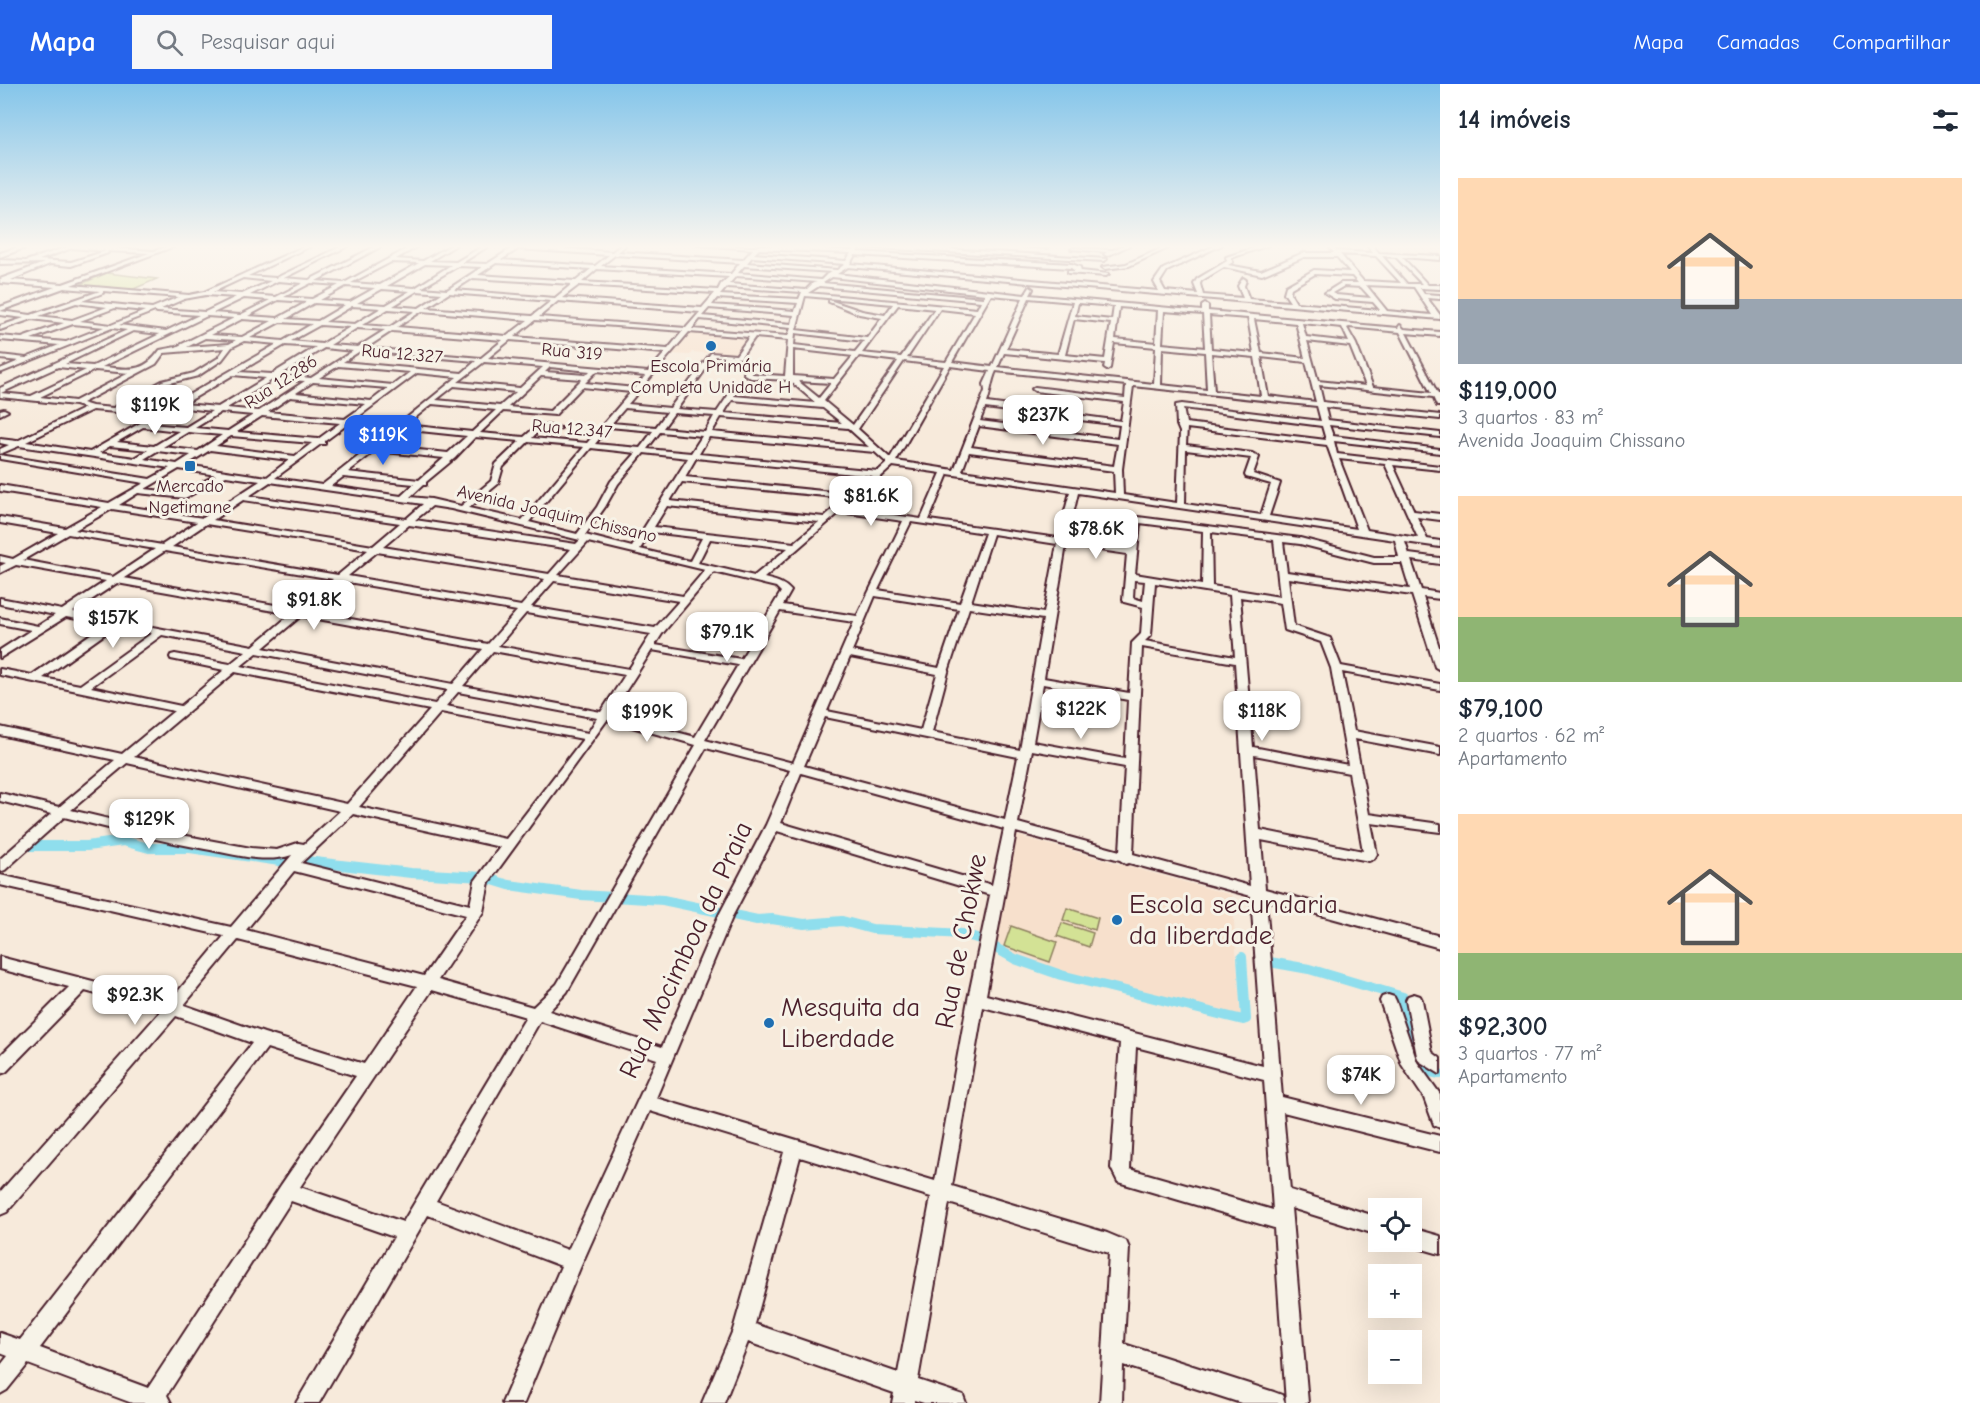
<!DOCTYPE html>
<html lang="pt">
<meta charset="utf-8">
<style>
body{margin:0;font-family:"Comic Neue",sans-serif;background:#f6f6f7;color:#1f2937;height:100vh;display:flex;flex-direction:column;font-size:22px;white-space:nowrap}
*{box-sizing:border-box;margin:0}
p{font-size:20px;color:#747a83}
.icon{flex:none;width:33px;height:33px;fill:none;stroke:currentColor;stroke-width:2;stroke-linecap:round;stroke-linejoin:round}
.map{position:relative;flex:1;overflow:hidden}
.sheet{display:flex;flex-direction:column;background:#fff;width:540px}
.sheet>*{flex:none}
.fabs{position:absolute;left:1368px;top:1114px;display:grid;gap:12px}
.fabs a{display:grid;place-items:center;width:54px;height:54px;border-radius:0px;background:#fff;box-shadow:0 6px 24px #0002;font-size:30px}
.price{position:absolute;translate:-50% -51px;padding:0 14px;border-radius:12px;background:#fff;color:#222;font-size:20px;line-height:39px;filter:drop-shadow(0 2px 3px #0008)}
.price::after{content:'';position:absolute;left:50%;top:36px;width:18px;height:14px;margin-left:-9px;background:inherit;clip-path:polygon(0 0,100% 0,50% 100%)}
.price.active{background:#2563eb;color:#fff}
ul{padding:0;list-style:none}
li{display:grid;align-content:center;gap:12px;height:318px;padding:0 18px}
li span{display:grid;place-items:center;height:186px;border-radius:0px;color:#555}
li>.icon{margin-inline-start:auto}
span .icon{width:108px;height:108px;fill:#fffc;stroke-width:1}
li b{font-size:26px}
h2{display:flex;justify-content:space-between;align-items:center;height:72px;padding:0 18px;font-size:26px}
header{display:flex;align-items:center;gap:36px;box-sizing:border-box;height:84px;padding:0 30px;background:#2563eb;color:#fff}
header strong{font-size:28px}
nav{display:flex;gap:33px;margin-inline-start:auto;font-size:21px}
.search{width:420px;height:54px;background:#f6f6f7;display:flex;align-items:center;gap:15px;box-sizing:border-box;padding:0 21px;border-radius:0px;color:#747a83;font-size:22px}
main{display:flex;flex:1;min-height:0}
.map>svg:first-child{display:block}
.built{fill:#f7e0cc}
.green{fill:#d3e295;stroke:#8e8060;stroke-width:1.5}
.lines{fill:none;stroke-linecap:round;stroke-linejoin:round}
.canal{stroke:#8fdeed;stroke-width:10}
.minor-casing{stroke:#4a1f2b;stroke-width:4}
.minor{fill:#f7f3e8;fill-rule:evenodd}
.poi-dot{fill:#1f6fb2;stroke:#f7f3e8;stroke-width:2}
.labels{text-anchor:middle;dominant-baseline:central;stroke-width:6;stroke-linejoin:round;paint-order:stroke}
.far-street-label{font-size:18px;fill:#4a1f2b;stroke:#f7f3e8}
.far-poi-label{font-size:18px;fill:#4a1f2b;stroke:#f7f3e8}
.near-poi-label{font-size:27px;fill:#4a1f2b;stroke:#f7f3e8;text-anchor:start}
.near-street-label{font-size:27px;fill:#4a1f2b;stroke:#f7f3e8}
</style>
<header>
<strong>Mapa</strong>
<div class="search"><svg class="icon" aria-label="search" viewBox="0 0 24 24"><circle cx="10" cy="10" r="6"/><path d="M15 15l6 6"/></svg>Pesquisar aqui</div>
<nav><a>Mapa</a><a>Camadas</a><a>Compartilhar</a></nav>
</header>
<main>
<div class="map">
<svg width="1440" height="1319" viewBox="0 0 1440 1319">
<rect width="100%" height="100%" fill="#f7eadb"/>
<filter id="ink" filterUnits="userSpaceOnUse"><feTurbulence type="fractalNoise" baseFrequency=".0167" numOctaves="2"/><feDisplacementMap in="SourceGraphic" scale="12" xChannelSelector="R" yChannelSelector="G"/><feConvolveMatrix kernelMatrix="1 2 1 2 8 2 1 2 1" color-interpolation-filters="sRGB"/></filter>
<g filter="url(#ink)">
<g class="built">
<polygon points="1373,161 1440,161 1440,173 1381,169"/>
<polygon points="691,247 751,252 737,272 692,268 690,271 671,270"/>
<polygon points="1015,751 1232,811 1241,935 1079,895 1020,875 995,860"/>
</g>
<g class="green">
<polygon points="107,189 157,195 129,207 74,203"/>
<polygon points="1067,824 1098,834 1095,846 1063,836"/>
<polygon points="1062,839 1093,849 1089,863 1057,852"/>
<polygon points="1011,842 1057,858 1050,878 1004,862"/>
</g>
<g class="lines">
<g class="canal">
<polyline points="25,762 87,762 123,757 149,764 190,764 293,779 306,777 411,789 483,793 509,801 581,811 663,816 757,836 772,835 804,840 842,837 872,845 963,850 980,855 1015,875 1061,891 1243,936 1246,935 1242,873"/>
<polyline points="1264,877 1309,885 1403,913 1403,935 1409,956"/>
<polyline points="1416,980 1417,985 1440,990"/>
</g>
<g class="minor-casing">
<g id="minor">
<polygon points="26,161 33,161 0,173 0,169"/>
<path d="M73,161L154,167L172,161H178L71,201L189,211L204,208L307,161H313L248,192L276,194L344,161H350L284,194L309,196L378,161H384L316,197L344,199L414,161H420L396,175L423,177L451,161H456L430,177L456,178L485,161H490L462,179L487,180L517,161L612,168L621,161H626L618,168L743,176L753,165L697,161L755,163L761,161L852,167L856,161H883L1107,175L1104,177L860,163L857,168L1072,180L1080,183L1081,187L1109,190L1106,192L1068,189V187H1075L1071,184L855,171L850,180L1159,207L1154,198L1163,185L1216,161H1222L1167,187L1160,198L1165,207L1198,210L1194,200L1197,195L1227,177L1226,173L1263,161H1269L1234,173L1231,175L1233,178L1228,181L1261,187L1303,169H1334L1328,161H1333L1337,167L1373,169L1367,161H1372L1379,169L1440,172V176L1402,173L1428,201H1440V205L1420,204L1424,210L1440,211V215L1427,214L1440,231V235L848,183L837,190L1025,211L1030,203L1033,205L1030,211L1202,227V222L1205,220L1208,222V227L1398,244L1400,241L1404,245L1440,248V252L1406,249L1438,310H1440V322H1437L1433,313L1319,301L1323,318L1440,331V335L1325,323L1328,336L1440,349V353L1329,341L1333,352L1440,365V369L1334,357L1337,370L1440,382V386L1393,381L1414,427L1440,430V436L1417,433L1427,455L1440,457V463L1405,458L1409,470L1440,474V480L1411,476L1421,506L1440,509V515L1423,513L1440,566V586L1435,583L1412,511L1288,494L1294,542L1330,554L1341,582L1440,600V606L1342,588L1354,647L1440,663V671L1355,655L1369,730L1440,740V748L1371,739L1377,770L1374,775L1369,777L1261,756L1265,805L1440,852V864L1266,816L1282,1013L1440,1052V1068L1283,1028L1290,1106L1378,1133V1151L1291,1124L1308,1319H1286L1274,1144L1118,1098L1111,1084L1120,959L983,923L952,1102L1107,1149L1126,1157L1129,1164L1124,1260L1274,1308L1282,1311L1285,1319H1241L1123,1281L1122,1319H1100L1109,1169L949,1119L918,1296L963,1311L966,1319H924L914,1316V1319H892L894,1309L748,1258L724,1319H702L733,1246L784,1068L650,1027L580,1184L524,1319H502L561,1182L428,1131L319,1319H296L394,1153L291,1117L167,1311L171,1319H132L28,1280L7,1306L0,1310V1282L8,1272L0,1269V1249L20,1256L252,959L176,932L7,1128L0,1131V1108L161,927L85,907L6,988L0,990V972L69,903L0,885V873L170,917L224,852L0,801V791L231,843L292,771C264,780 233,770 205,765C157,756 111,745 64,733L5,786L0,788V775L51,730L0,717V709L59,723L115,676L0,651V643L122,670L174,627L0,591V585L32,591L105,540L66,533L0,574V566L31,546L0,540V534L38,542L55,531L0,520V514L62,526L106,497L16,481L0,489V482L6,479L0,478V472L13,475L58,449L0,439V433L65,444L102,423L0,407V401L109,419L144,399L0,375V371L150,395L170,384L19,362L0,370V365L9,361L0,359V355L17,357L85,324L75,321L0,313V304L127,246L112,244L0,289V285L19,277L0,275V271L26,274L59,261L0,256V252L22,254L64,239L32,235L0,246V242L24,234L0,231V227L31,231L100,207L64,204L0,227V223L55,203L0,199V195L44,179L0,180V176L26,177ZM72,164L106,167L71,178L39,176ZM518,165L609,171L595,182L501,176ZM759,165L851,169L846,177L754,170ZM107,167L149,169L63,200L11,196L50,180L71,182L108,169ZM1340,170L1376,172L1401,199L1363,197ZM615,171L740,179L731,190L601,182ZM1382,172L1396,173L1422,200H1407ZM752,173L845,180L837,186L747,179ZM1304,173H1337L1350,188L1314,186L1286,202L1284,209L1290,218L1249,215L1244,202L1246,196L1243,194L1238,202L1243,214L1203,211L1200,200L1201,197L1224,183L1262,191ZM391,178L419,179L380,201L351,199ZM496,179L591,185L576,197L478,191ZM425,180L451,181L415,204L387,202ZM458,182L482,183L447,206L421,204ZM744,182L832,188L827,190L821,196L738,189ZM597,185L729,193L721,200L718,206L582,198ZM1315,190L1352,192L1358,199H1341L1325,209L1335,215L1373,218L1380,226L1296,219L1290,209L1291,204ZM736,192L817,198L813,199L806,206L729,200ZM832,193L985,210L983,214L823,199ZM243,194L271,197L242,210L213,208ZM473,194L572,200L555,214L454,206ZM278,197L303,199L276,213L250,211ZM311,199L339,201L312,215L284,213ZM579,201L715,209L702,224L562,214ZM1366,201L1414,203L1432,231L1387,227ZM346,202L375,204L350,218L320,216ZM819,202L981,217L977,225L808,209ZM1344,202L1361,203L1371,214L1336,211L1332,209ZM727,203L802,208L799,215L720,211ZM382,205L410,207L386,221L357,219ZM103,207L179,213L152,224L82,217L103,209ZM417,207L442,209L419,224L393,222ZM449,209L551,217L532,232L426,224ZM206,211L236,213L205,228L161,225L184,215ZM991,211L1023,214L992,283L952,278ZM805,212L893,220L885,231L862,227L829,216V218L859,230L882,234L867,254L796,246ZM244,214L270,216L240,231L213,229ZM717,214L798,219L795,227L712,221ZM1029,214L1073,218L1058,270L1006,265ZM278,216L307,218L278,234L248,232ZM558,217L700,228L686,244L539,233ZM76,219L107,223L72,236L39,232ZM314,219L345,221L318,237L286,235ZM1078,219L1114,222L1112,236L1075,232ZM898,221L935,225L901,273L862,269ZM352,222L381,224L355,240L325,238ZM1119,223L1158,226L1156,259L1115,255ZM115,224L145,227L111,241L80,237ZM709,224L794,231L792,240L702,232ZM388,225L415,227L390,243L362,241ZM940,225L975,229L946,278L907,274ZM155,227L157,228L199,231L166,247L119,241ZM422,227L528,236L507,252L397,243ZM1164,227L1203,230L1205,264L1162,260ZM1209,231L1248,234L1254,269L1211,265ZM207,232L234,234L176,263L160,266C143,290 129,285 102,283ZM242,235L272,237L242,253L211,251ZM700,235L791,244L788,252L692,245ZM1074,235L1111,239L1105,275L1065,271ZM1254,235L1296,239L1305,274L1261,269ZM535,236L683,247L668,265L514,253ZM280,238L312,240L283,257L250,254ZM1302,239L1342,243L1349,258L1306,253ZM73,240L104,243L66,258L31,255ZM320,241L350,243L322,260L291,257ZM1349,243L1400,248L1431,309L1373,303L1356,260L1347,244ZM357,244L385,246L358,263L330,261ZM133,247L160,250L93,282L65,280ZM392,247L503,256L481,274L366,264ZM689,248L749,253L736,271L711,269L670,324L628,320ZM795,249L864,257L855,268L794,261ZM755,253L788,256L785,292L753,290L750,288L751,282L748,280L745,282L744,290L751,294L789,296L816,319L734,312L740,302L737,300L735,301L717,328L677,325L715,272L740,274ZM205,254L236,256L229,260L187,263ZM510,256L665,269L648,288L488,274ZM244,257L277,260L90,368L26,358L92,326L117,328L166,300L198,292L222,276L232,263ZM1307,257L1350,262L1366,302L1318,297ZM1114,259L1156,263L1154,300L998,283L1004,269L1105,279L1104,284L1107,286L1110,284ZM285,261L316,263L272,290L239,288ZM225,264L218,274L194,289L162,297L113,324L92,322L82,319L156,280L164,269ZM324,264L353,267L311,294L280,291ZM1162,264L1205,268L1207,306L1161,301ZM793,265L853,272L834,295L793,292ZM360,267L476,277L462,289L343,278ZM1211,269L1255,273L1261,312L1214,307ZM859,272L898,277L853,341L824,317ZM1261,273L1306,278L1316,318L1268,312ZM904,277L944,282L890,374L858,345ZM484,278L543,283L520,304L458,298ZM338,282L410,288L393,301L319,294ZM950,282L990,287L984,300L985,307L954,386L896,377ZM58,283L86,286L31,312L1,309ZM550,283L590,287L586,291L545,288ZM95,286L129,289L75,317L40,313ZM597,287L645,292L635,304L585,299ZM996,287L1126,301L1125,314L1035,303L1032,305L1035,307L1124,318L1121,337L987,319C991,308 991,298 996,287ZM417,289L457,293L398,341L354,336ZM233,291L266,294L218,323L184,320ZM541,292L582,295L550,327L508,323ZM274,295L305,297L259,327L227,324ZM798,297L831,299L819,314ZM313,298L388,304L371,317L296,309ZM454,302L516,308L500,322L436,316ZM1133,302L1317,322L1321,337L1182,320L1176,321L1177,341L1180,348L1177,419L1123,411L1122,385ZM582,303L631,308L587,359L532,354L541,344L557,346L561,344L539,340L524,353L480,349L503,327L555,331ZM290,313L366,320L345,335L268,328ZM732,316L823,324L842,339L724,329ZM432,320L496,326L472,348L406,341ZM177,323L212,327L186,343L149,340ZM625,324L667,328L656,343L612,339ZM985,324L1120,341L1118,355L980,337ZM1183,324L1322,342L1326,356L1186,339ZM221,328L253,331L228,347L195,344ZM674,329L714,332L705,348L663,344ZM262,332L340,339L318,355L237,348ZM721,333L848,344L869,363L712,348ZM348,340L393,345L322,401L275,394L321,360H325V357ZM979,342L1118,360L1114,382L971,363ZM143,343L179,347L154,362L117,358ZM609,343L653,347L640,364L595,360ZM1187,344L1327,361L1357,445L1269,432L1280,399L1253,390L1259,373L1252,369L1186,361ZM401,345L467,352L448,369L380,362ZM188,348L222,351L198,367L163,363ZM660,348L702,352L691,369L647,365ZM231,352L312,359L295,372L216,362ZM475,353L520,357L496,380L491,397L461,422L431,415L410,413L423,401H426V398L455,374ZM709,353L875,368L887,379L878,387L699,370ZM528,358L584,363L522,436L469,424L498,400L503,383ZM110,362L148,366L135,374L99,369ZM591,364L636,369L611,397L597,423L577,450L529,438ZM210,366L289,376L267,393L186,381ZM1186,366L1251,374L1245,391L1246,393L1271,400L1261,431L1185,420ZM157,367L191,371L177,380L144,375ZM375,367L444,374L419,396L348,388ZM969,368L1114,387L1115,409L962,387ZM644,369L688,374L632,463L585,451L605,423L618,400ZM696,374L873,392L852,410L685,393ZM1339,375L1385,380L1418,454L1367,446ZM893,382L941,389L921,435L846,424ZM179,385L216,391L181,409L145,405ZM948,390L1070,408L1058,454L929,436ZM226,392L260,397L203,434L119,421L138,409L185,414ZM343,393L414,400L401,412L331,402ZM270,398L423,420L406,435L249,412ZM682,398L846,414L824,433L670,417ZM1078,409L1395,456L1399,473H1374L1300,454L1138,433L1130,439L1127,464L1067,456ZM243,416L400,439L373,462L213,436ZM432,422L451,425L580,456L576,460L415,436ZM667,422L819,438L794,459L654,443ZM112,425L197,438L162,461L75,446ZM840,428L903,437L857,532L783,521L791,507C783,498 775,497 764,494ZM911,438L985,449L960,519L878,506ZM1140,439L1203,447L1202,501L1135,490ZM206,440L368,466L338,491L172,463ZM409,441L571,465L549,490L383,463ZM651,448L702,454L690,477L640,465ZM1211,448L1274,456L1280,513L1212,502ZM68,450L155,465L113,493L23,476ZM993,450L1057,460L1044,529L971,518ZM710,455L788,464L754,492L698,479ZM588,458L705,486L683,512L558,491ZM1283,458L1300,460L1374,479H1402L1410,505L1287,488ZM1066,461L1127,470L1123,516L1124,518L1143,523L1141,550L1132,559L1129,609L1044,594ZM165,467L333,495L297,525L124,494ZM377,468L545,495L521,522L348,492ZM714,488L776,503L781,508L741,575L655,561L662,550ZM1134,496L1145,497L1143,517L1133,514ZM342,497L517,527L488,560L307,527ZM554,497L679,517L655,544L531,523ZM117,499L291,530L253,562L73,528ZM1155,499L1230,511L1235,573L1145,557L1151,551ZM875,512L959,525L939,584L852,567ZM1240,513L1281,519L1285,546L1321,558L1331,584L1348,681L1253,663ZM969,524L1043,535L1020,666L932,648L948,588ZM780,527L854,538L793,679L705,656ZM526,529L651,550L629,585L498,562ZM301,532L483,565L453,600L263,564ZM116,542L152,549L80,601L43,594ZM162,551L246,567L230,580L175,570L171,571L170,573L171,575L224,586L181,622L91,603ZM1142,563L1235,579L1250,802L1133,770ZM652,566L738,581L695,653L611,630ZM493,567L625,591L601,628L463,602ZM257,569L448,606L435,620L241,582ZM850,573L937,590L921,646L827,627ZM235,588L430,626L347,720L134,673ZM1043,600L1128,616L1125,675L1033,658ZM458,608L597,634L588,649L446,622ZM441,628L583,655L506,755L359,723ZM825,633L1018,673L1005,736L804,682ZM607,636L696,661L557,900L533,923L438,896L483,828L489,798ZM706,664L790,686L766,741L719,831L662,963L549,927L567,908ZM1032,666L1125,683L1120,767L1018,739ZM1254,671L1349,689L1363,767L1260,746ZM127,679L340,727L304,760L298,759L277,766L251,764L155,746L71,726ZM801,689L1004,745L992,801L781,739ZM353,730L500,763L475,797L470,821L301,779ZM777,747L990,811L968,915L935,1097L656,1014L733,831ZM1016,748L1120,776L1126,780L1129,779L1251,812L1263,982L986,911ZM294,787L466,831L424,892L246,846ZM238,856L417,902L364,980L264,949L184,921ZM432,906L526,933L403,1138L300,1103ZM540,937L657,975L568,1166L436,1117ZM1136,963L1264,996L1273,1126L1130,1085ZM267,964L356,992L281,1101L148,1304L40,1264ZM800,1073L931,1113L898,1289L755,1240Z"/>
<polygon points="1004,161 1049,163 1047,164"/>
<polygon points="1124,161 1130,161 1107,172 1104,170 1107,168 1071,165 1073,164 1113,166"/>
<polygon points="1169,161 1175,161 1129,182 1105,185 1102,183 1126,180"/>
<polygon points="4,325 8,327 0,331 0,326"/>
<polygon points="1414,910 1420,912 1422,916 1432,968 1440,974 1440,990 1419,977 1417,972 1406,916 1408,912"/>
<polygon points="1388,911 1394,913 1396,917 1417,978 1440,1010 1440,1044 1434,1041 1424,1014 1402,981 1380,917 1382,913"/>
<polygon points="1412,1144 1440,1152 1440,1170 1405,1160 1405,1158 1412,1158"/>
</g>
</g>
<use href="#minor" class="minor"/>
</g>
</g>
<linearGradient id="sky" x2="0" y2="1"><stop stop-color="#84c5ea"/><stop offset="0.47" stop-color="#fbf6ef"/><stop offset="1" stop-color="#fbf6ef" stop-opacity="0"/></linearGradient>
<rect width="1440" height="346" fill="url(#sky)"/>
<g class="poi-dot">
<circle cx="711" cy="262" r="6"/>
<rect x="184" y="376" width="12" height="12" rx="3"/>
<circle cx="1117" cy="836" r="6"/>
<circle cx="769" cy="939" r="6"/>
</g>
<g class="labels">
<g class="far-street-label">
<text transform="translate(572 268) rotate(5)">Rua 319</text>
<text transform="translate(402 270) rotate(5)">Rua 12.327</text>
<text transform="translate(281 298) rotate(-33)">Rua 12.286</text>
<text transform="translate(572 345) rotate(5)">Rua 12.347</text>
<text transform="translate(557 430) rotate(13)">Avenida Joaquim Chissano</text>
</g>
<g class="far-poi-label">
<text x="711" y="282">Escola Primária<tspan x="711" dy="21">Completa Unidade H</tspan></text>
<text x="190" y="402">Mercado<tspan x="190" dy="21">Ngetimane</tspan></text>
</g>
<g class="near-poi-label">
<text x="1129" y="820">Escola secundaria<tspan x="1129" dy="31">da liberdade</tspan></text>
<text x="781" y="923">Mesquita da<tspan x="781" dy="31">Liberdade</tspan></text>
</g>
<g class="near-street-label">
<text transform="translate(961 857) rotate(-79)">Rua de Chokwe</text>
<text transform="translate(686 866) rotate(-65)">Rua Mocimboa da Praia</text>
</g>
</g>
</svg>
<div class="fabs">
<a><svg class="icon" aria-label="locate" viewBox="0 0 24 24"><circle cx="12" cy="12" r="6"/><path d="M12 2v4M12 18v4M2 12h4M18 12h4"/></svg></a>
<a>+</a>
<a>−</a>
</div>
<b class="price" style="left:155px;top:352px">$119K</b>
<b class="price" style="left:1043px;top:362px">$237K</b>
<b class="price active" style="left:383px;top:382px">$119K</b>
<b class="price" style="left:871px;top:443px">$81.6K</b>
<b class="price" style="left:1096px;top:476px">$78.6K</b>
<b class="price" style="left:314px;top:547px">$91.8K</b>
<b class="price" style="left:113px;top:565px">$157K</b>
<b class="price" style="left:727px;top:579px">$79.1K</b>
<b class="price" style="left:1081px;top:656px">$122K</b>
<b class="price" style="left:1262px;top:658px">$118K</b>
<b class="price" style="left:647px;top:659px">$199K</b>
<b class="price" style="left:149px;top:766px">$129K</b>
<b class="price" style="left:135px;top:942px">$92.3K</b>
<b class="price" style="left:1361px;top:1022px">$74K</b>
</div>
<section class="sheet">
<h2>14 imóveis<svg class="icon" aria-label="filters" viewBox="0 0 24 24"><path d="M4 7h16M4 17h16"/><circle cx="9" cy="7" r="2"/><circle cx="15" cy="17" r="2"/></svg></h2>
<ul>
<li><span style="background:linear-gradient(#ffd9b3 65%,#9aa5b1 0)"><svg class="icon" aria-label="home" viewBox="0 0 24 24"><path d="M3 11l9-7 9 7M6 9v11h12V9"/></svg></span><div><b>$119,000</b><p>3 quartos · 83 m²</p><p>Avenida Joaquim Chissano</p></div></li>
<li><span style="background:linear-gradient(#ffd9b3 65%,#8fb573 0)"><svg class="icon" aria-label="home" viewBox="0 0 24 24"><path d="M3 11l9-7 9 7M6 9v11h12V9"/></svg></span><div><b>$79,100</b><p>2 quartos · 62 m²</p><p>Apartamento</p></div></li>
<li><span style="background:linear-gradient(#ffd9b3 75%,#8fb573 0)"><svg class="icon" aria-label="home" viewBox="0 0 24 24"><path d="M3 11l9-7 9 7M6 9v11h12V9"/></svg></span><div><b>$92,300</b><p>3 quartos · 77 m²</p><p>Apartamento</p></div></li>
</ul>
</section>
</main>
